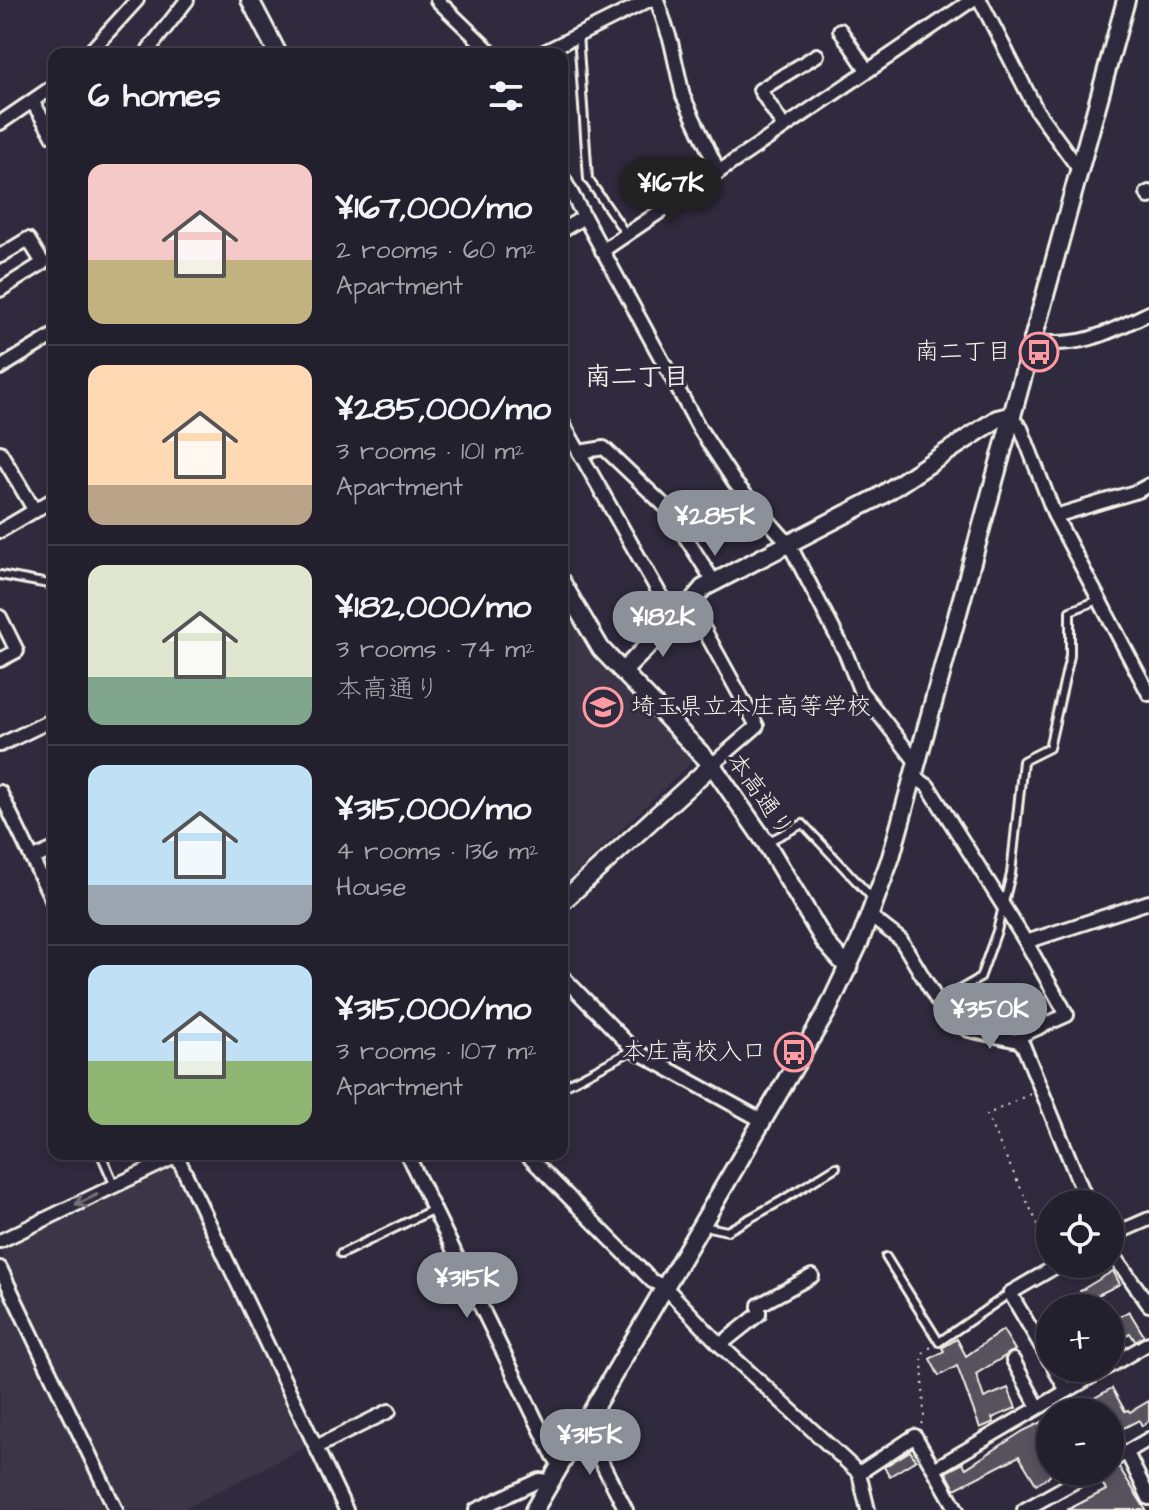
<!DOCTYPE html>
<meta charset="utf-8">
<style>
body{margin:0;font-family:"Architects Daughter","Klee One",sans-serif;background:#2b2836;color:#f1f3f6;height:100vh;display:flex;flex-direction:column;font-size:30px;white-space:nowrap}
*{box-sizing:border-box;margin:0}
p{font-size:26px;color:#a3a3aa}
.icon{flex:none;width:44px;height:44px;fill:none;stroke:currentColor;stroke-width:2;stroke-linecap:round;stroke-linejoin:round}
.map{position:relative;flex:1;overflow:hidden}
.details{position:absolute;left:48px;top:48px;width:520px;height:1112px;display:flex;flex-direction:column;background:#23202e;border-radius:16px;box-shadow:0 4px 12px #0003,0 0 0 2px #403e4a}
.details>*{flex:none}
.buttons{position:absolute;left:1036px;top:1190px;display:grid;gap:16px}
.buttons a{display:grid;place-items:center;width:88px;height:88px;border-radius:50%;background:#23202e;box-shadow:0 4px 12px #0003,0 0 0 2px #403e4a;font-size:40px}
.price{position:absolute;translate:-50% -68px;padding:0 18px;border-radius:28px;background:#8c9099;color:#fff;font-size:26px;line-height:52px;filter:drop-shadow(0 2px 4px #0008)}
.price::after{content:'';position:absolute;left:50%;top:48px;width:24px;height:18px;margin-left:-12px;background:inherit;clip-path:polygon(0 0,100% 0,50% 100%)}
.price.active{background:#222;color:#fff}
ul{padding:0;list-style:none}
li{display:flex;align-items:center;gap:24px;height:200px;padding:0 40px}
li+li{border-top:2px solid #403e4a}
li span{display:grid;place-items:center;flex:none;width:224px;height:160px;border-radius:16px;color:#555}
li>.icon{margin-inline-start:auto}
span .icon{width:96px;height:96px;fill:#fffc;stroke-width:1}
li b{font-size:34px}
h2{display:flex;justify-content:space-between;align-items:center;height:96px;padding:0 40px;font-size:34px}
.map>svg:first-child{display:block}
.built{fill:#3b3647}
.building{fill:#56525f;stroke:#f4f1e8;stroke-width:2}
.lines{fill:none;stroke-linecap:round;stroke-linejoin:round}
.lane-casing{stroke:#f4f1e8;stroke-width:12}
.street-casing{stroke:#f4f1e8;stroke-width:18}
.secondary-casing{stroke:#f4f1e8;stroke-width:22}
.path{stroke:#f4f1e8;stroke-width:2;stroke-dasharray:2 6;stroke-linecap:butt}
.lane{stroke:#2f2a3d;stroke-width:6}
.street{stroke:#2f2a3d;stroke-width:12}
.secondary{stroke:#2f2a3d;stroke-width:16}
.oneway{stroke:#747079}
.labels{text-anchor:middle;dominant-baseline:central;stroke-width:6;stroke-linejoin:round;paint-order:stroke}
.poi-label{font-size:24px;fill:#f4f1e8;stroke:#2f2a3d;text-anchor:end}
.street-label{font-size:24px;fill:#f4f1e8;stroke:#2f2a3d}
.neighbourhood-label{font-size:26px;font-weight:bold;fill:#f4f1e8;stroke:#2f2a3d}
</style>
<div class="map">
<svg width="1149" height="1510" viewBox="0 0 1149 1510">
<rect width="100%" height="100%" fill="#2f2a3d"/>
<filter id="ink" filterUnits="userSpaceOnUse"><feTurbulence type="fractalNoise" baseFrequency=".0125" numOctaves="2"/><feDisplacementMap in="SourceGraphic" scale="16" xChannelSelector="R" yChannelSelector="G"/><feConvolveMatrix kernelMatrix="1 2 1 2 8 2 1 2 1" color-interpolation-filters="sRGB"/></filter>
<g filter="url(#ink)">
<g class="built">
<polygon points="562,598 595,655 695,759 562,886"/>
<polygon points="176,1162 311,1444 182,1510 125,1510 0,1251 2,1246"/>
<polygon points="0,1285 111,1510 0,1510"/>
</g>
<g class="building">
<polygon points="1113,1271 1120,1284 1086,1301 1080,1291"/>
<polygon points="1129,1311 1144,1336 1135,1341 1130,1333 1110,1344 1110,1322"/>
<polygon points="1003,1330 1015,1350 976,1374 984,1398 1008,1388 1016,1408 992,1418 994,1422 980,1428 957,1366 939,1376 930,1359 944,1351 942,1348 957,1339 966,1356"/>
<polygon points="1112,1388 1125,1411 1128,1410 1130,1412 1149,1401 1149,1421 1142,1426 1139,1420 1110,1435 1110,1412 1070,1412"/>
<polygon points="1050,1418 1050,1476 1036,1484 1019,1456 955,1489 946,1472 963,1463 966,1468 1023,1431"/>
<polygon points="910,1451 916,1460 890,1476 884,1467"/>
<polygon points="1119,1467 1146,1510 1067,1510 1106,1490 1099,1478"/>
</g>
<g class="lines">
<g class="lane-casing">
<g id="lane">
<polyline points="578,34 588,179 626,234"/>
<polyline points="0,575 54,585"/>
<polyline points="769,841 803,824 873,899"/>
<polyline points="938,1002 980,978 997,931 1011,874 1023,761 1049,748 1070,656 1070,611 1101,599"/>
<polyline points="562,1087 633,1050"/>
<polyline points="101,1154 115,1186"/>
<polyline points="704,1226 727,1231 781,1201 836,1167"/>
<polyline points="341,1254 434,1209"/>
<polyline points="886,1257 939,1342 1010,1293"/>
</g>
</g>
<g class="street-casing">
<g id="street">
<polyline points="437,0 493,54"/>
<polyline points="657,0 671,42 683,96 719,172"/>
<polyline points="980,0 1037,111 1079,169"/>
<polyline points="840,30 867,70"/>
<polyline points="88,54 137,0"/>
<polyline points="154,54 149,49 187,0"/>
<polyline points="540,54 649,0"/>
<polyline points="33,103 54,137"/>
<polyline points="0,123 54,86"/>
<polyline points="784,127 760,90 817,55"/>
<polyline points="562,176 699,428 735,483 789,544 846,654 860,690 917,763"/>
<polyline points="1149,192 1147,193 1149,197"/>
<polyline points="562,230 584,217"/>
<polyline points="602,251 972,0"/>
<polyline points="0,256 28,239 43,263 0,290"/>
<path d="M1032,342C1083,347 1104,335 1149,313"/>
<polyline points="0,368 54,335"/>
<polyline points="1010,416 1021,428 1055,516 1149,694"/>
<polyline points="562,422 674,619"/>
<polyline points="0,452 35,511"/>
<polyline points="579,452 604,448 667,508 714,582"/>
<polyline points="1055,516 1138,491 1149,485"/>
<polyline points="0,531 54,499"/>
<polyline points="690,604 757,726 712,765"/>
<polyline points="0,617 17,651 0,660"/>
<polyline points="0,745 54,719"/>
<polyline points="913,776 928,786 1026,942 1149,902"/>
<polyline points="0,792 54,904"/>
<polyline points="32,859 54,849"/>
<polyline points="870,916 901,940 938,1002 958,1024 969,1030 1018,1041 1023,1045 1088,1204"/>
<polyline points="562,976 634,1050 763,1121"/>
<polyline points="1018,1041 1024,1034 1067,1015 1026,942"/>
<polyline points="176,1154 346,1510"/>
<polyline points="407,1154 553,1455 560,1465"/>
<polyline points="526,1154 652,1281 665,1287 720,1345 859,1473 868,1510"/>
<polyline points="1110,1236 1149,1219"/>
<polyline points="0,1241 181,1154"/>
<polyline points="1110,1250 1149,1305"/>
<polyline points="0,1268 116,1510"/>
<polyline points="720,1345 759,1314 759,1305 812,1276"/>
<polyline points="1013,1360 1038,1407"/>
<polyline points="1050,1361 1010,1293 1060,1264"/>
<polyline points="1110,1366 1149,1343"/>
<polyline points="1054,1368 1067,1391"/>
<polyline points="584,1428 626,1510"/>
<polyline points="316,1447 389,1411"/>
<polyline points="1127,1453 1149,1498"/>
<polyline points="1110,1462 1149,1439"/>
<polyline points="934,1469 1106,1368"/>
<polyline points="859,1473 915,1436 957,1510"/>
<polyline points="476,1510 540,1480 551,1482"/>
<polyline points="1024,1510 1092,1472"/>
</g>
</g>
<g class="secondary-casing">
<g id="secondary">
<polyline points="250,0 278,54"/>
<polyline points="562,583 601,649 712,765 766,843 825,942 848,968"/>
<polyline points="623,671 690,604 703,588 879,497 997,419 1010,416"/>
<polyline points="562,902 712,765"/>
<polyline points="534,1510 827,1011 860,941 891,857 1126,0"/>
</g>
</g>
<g class="path">
<polyline points="1030,1094 986,1115 1050,1250"/>
<polyline points="921,1424 924,1419 922,1354 931,1347"/>
</g>
<use href="#lane" class="lane"/>
<use href="#street" class="street"/>
<use href="#secondary" class="secondary"/>
</g>
<defs><path id="oneway-shaft" d="M-6 0H5M1.5-3L5.5 0L1.5 3" fill="none" stroke-width="1.6" stroke-linecap="round" stroke-linejoin="round" transform="scale(2)"/></defs>
<use class="oneway" href="#oneway-shaft" transform="translate(86 1200) rotate(154)"/>
</g>
<defs>
<g id="bus-ring" transform="scale(2)"><circle r="9.5" fill="#2f2a3d" stroke="#ff9aa2" stroke-width="1.5"/><path d="M-5-6H5V4H4V6H2V4H-2V6H-4V4H-5ZM-3.5-4V0h7V-4ZM-3.5 1.2v1.5H-2V1.2ZM2 1.2v1.5H3.5V1.2Z" fill="#ff9aa2"/></g>
<g id="school-ring" transform="scale(2)"><circle r="9.5" fill="#2f2a3d" stroke="#ff9aa2" stroke-width="1.5"/><path d="M0-5L7-2L0 1L-7-2ZM-4 1L0 2.5L4 1V4Q0 6-4 4Z" fill="#ff9aa2"/></g>
</defs>
<g fill-rule="evenodd">
<use href="#bus-ring" x="1039" y="352"/>
<use href="#school-ring" x="603" y="707"/>
<use href="#bus-ring" x="794" y="1052"/>
</g>
<g class="labels">
<g class="poi-label">
<text x="1011" y="352">南二丁目</text>
<text x="631" y="707" text-anchor="start">埼玉県立本庄高等学校</text>
<text x="766" y="1052">本庄高校入口</text>
</g>
<g class="street-label">
<text transform="translate(760 795) rotate(55)">本高通り</text>
</g>
<g class="neighbourhood-label">
<text x="637" y="377">南二丁目</text>
</g>
</g>
</svg>
<div class="buttons">
<a><svg class="icon" aria-label="locate" viewBox="0 0 24 24"><circle cx="12" cy="12" r="6"/><path d="M12 2v4M12 18v4M2 12h4M18 12h4"/></svg></a>
<a>+</a>
<a>−</a>
</div>
<b class="price active" style="left:671px;top:225px">¥167K</b>
<b class="price" style="left:715px;top:558px">¥285K</b>
<b class="price" style="left:663px;top:659px">¥182K</b>
<b class="price" style="left:990px;top:1051px">¥350K</b>
<b class="price" style="left:467px;top:1320px">¥315K</b>
<b class="price" style="left:590px;top:1477px">¥315K</b>
<section class="details">
<h2>6 homes<svg class="icon" aria-label="filters" viewBox="0 0 24 24"><path d="M4 7h16M4 17h16"/><circle cx="9" cy="7" r="2"/><circle cx="15" cy="17" r="2"/></svg></h2>
<ul>
<li><span style="background:linear-gradient(#f6c9c9 60%,#c2b280 0)"><svg class="icon" aria-label="home" viewBox="0 0 24 24"><path d="M3 11l9-7 9 7M6 9v11h12V9"/></svg></span><div><b>¥167,000/mo</b><p>2 rooms · 60 m²</p><p>Apartment</p></div></li>
<li><span style="background:linear-gradient(#ffd9b3 75%,#b9a48a 0)"><svg class="icon" aria-label="home" viewBox="0 0 24 24"><path d="M3 11l9-7 9 7M6 9v11h12V9"/></svg></span><div><b>¥285,000/mo</b><p>3 rooms · 101 m²</p><p>Apartment</p></div></li>
<li><span style="background:linear-gradient(#dfe7d0 70%,#7fa58c 0)"><svg class="icon" aria-label="home" viewBox="0 0 24 24"><path d="M3 11l9-7 9 7M6 9v11h12V9"/></svg></span><div><b>¥182,000/mo</b><p>3 rooms · 74 m²</p><p>本高通り</p></div></li>
<li><span style="background:linear-gradient(#bfe0f5 75%,#9aa5b1 0)"><svg class="icon" aria-label="home" viewBox="0 0 24 24"><path d="M3 11l9-7 9 7M6 9v11h12V9"/></svg></span><div><b>¥315,000/mo</b><p>4 rooms · 136 m²</p><p>House</p></div></li>
<li><span style="background:linear-gradient(#bfe0f5 60%,#8fb573 0)"><svg class="icon" aria-label="home" viewBox="0 0 24 24"><path d="M3 11l9-7 9 7M6 9v11h12V9"/></svg></span><div><b>¥315,000/mo</b><p>3 rooms · 107 m²</p><p>Apartment</p></div></li>
</ul>
</section>
</div>
